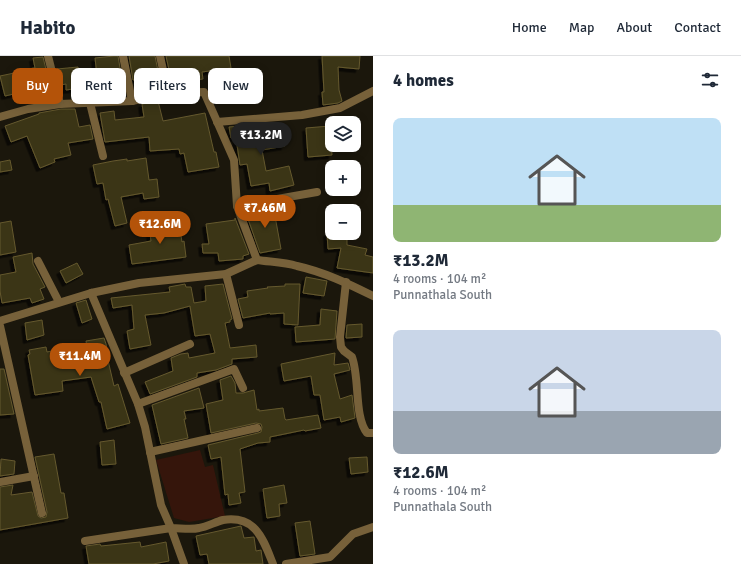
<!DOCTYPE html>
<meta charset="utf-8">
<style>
body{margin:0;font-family:Signika,sans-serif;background:#f2f2f3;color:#1f2937;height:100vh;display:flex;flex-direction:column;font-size:15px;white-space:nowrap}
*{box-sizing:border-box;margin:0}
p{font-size:13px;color:#747a83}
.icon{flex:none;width:22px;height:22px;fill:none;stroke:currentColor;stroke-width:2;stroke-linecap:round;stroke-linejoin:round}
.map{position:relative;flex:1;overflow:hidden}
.details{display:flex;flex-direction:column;background:#fff;width:368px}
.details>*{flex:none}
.banner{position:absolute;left:12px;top:12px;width:301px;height:36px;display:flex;gap:8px}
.controls{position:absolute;left:325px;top:60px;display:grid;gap:8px}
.controls a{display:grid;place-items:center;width:36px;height:36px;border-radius:8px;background:#fff;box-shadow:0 2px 10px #0003;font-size:20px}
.price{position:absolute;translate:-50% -34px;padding:0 9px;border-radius:14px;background:#b45309;color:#fff;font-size:13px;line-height:26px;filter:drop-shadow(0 1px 2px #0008)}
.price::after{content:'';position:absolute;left:50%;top:24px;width:12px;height:9px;margin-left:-6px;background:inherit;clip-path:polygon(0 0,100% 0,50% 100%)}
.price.current{background:#222;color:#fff}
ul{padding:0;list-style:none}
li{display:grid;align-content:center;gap:8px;height:212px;padding:0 20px}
li span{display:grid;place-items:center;height:124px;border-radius:8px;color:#555}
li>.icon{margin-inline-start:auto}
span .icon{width:72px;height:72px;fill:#fffc;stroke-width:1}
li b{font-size:17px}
h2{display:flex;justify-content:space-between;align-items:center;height:48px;padding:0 20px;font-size:17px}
.pill{padding:0 14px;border-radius:8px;background:#fff;box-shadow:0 2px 10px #0003;font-size:14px;line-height:36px}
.pill.current{background:#b45309;color:#fff}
header{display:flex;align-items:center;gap:24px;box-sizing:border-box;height:56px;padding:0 20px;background:#fff;border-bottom:1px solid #e0e1e3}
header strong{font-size:19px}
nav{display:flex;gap:22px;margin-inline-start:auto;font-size:14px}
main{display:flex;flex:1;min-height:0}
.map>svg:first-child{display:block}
.water{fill:#35150b}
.building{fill:#3a3419;stroke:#65592d;filter:url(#shadow)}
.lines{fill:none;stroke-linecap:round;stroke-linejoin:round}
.minor{stroke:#77613a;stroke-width:8}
</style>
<header>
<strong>Habito</strong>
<nav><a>Home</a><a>Map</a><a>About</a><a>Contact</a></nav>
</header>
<main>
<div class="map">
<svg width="373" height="508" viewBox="0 0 373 508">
<defs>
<filter id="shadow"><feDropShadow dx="-3.5" dy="3.5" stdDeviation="0" flood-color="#0009"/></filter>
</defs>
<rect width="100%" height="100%" fill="#1b170c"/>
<polygon class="water" points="200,394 205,411 213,409 225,460 189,466 174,462 156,404"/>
<g class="building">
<polygon points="114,0 118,0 124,36 118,36 117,34 99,37 95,2"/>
<polygon points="129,0 155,0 159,20 133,24"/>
<polygon points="166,0 229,0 231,12 202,16 203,23 178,26 176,17 170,18"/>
<polygon points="322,0 360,0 359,13 338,11 339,34 342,45 338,47 323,49 322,36 324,36"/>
<polygon points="43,1 50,30 18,35 18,37 5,40 0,20 19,16 19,14 35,12 33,2"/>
<polygon points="78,11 80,32 66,34 66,28 61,29 57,13"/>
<polygon points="158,45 163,65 205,57 214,96 216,96 219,111 188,116 184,97 180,98 179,93 150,95 149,81 105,86 100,57 114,55 115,64 144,61 142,48"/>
<polygon points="61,53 75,53 79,71 90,69 93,83 68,87 71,99 54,103 55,106 40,112 27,80 11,86 5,70 39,58 39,57"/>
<polygon points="251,69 252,76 283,74 285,90 262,94 266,115 289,110 294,129 270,135 269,127 251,130 247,108 240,109 236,82 231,82 229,71"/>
<polygon points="330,70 332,99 308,101 306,72"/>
<polygon points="146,102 149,124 157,123 159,141 144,143 143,137 121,141 127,167 115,170 108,143 106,144 103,127 97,128 93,109 113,105 127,103 127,105"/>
<polygon points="10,104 12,114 0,116 0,106"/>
<polygon points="273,149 281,193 260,197 247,160 254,159 253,153"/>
<polygon points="235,162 249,198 243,200 243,203 219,205 218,197 203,197 202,188 209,188 206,168 235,164"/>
<polygon points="11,165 16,196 0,199 0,167"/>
<polygon points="179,166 182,186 184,185 186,201 132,208 129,189 151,185 149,169"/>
<polygon points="327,177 347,177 347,189 367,193 365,199 373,201 373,217 337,212 341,192 328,193"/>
<polygon points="32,197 33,208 45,231 40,233 44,243 32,247 30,242 2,247 0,235 0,219 16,216 13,201"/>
<polygon points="77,207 83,218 66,227 60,215"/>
<polygon points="306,221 327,225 324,240 303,237"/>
<polygon points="185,228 186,231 191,231 194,247 206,245 205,230 223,228 232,263 230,264 230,266 225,267 230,292 256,289 257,301 232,303 232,308 216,314 197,317 197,321 150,338 145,326 173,315 171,302 181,298 188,297 189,302 215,297 210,278 195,280 190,250 164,257 145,259 151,289 130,293 127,275 134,273 132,249 113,252 111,242 170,236 169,231"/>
<polygon points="285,228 300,228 298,269 284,268 284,257 270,258 270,257 243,262 238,243 248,241 247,235 268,232 267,231 285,230"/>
<polygon points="86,244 92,263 82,267 76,247"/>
<polygon points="321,253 337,255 335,283 296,286 295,271 320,269"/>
<polygon points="42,264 44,279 27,284 25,267"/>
<polygon points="362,268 362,281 346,282 347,269"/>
<polygon points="104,282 106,288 108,300 107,300 114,330 118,328 130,367 107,373 101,346 99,346 91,321 62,325 63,335 35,339 28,299 30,298 29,294 46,291 47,296 56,294 57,303 88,298 86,285"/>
<polygon points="335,297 334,309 348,307 350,314 334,318 340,343 352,339 355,362 341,366 340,361 324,364 320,339 314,339 311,320 284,325 281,308"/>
<polygon points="0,313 4,313 14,358 0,359"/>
<polygon points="231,320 235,327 236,337 243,337 254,334 257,354 259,353 259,355 283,352 285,363 286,364 318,359 321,372 305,375 304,374 270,381 270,386 258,387 240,393 245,436 239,437 241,447 229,449 228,438 225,439 221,401 211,403 208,389 258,377 261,376 262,371 261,368 256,367 211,377 206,348 223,344 220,324"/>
<polygon points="199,332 204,352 184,355 186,363 184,363 188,382 161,388 152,349"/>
<polygon points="114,384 116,408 102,409 100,386"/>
<polygon points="54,398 61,437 64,437 68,462 0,474 0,431 13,429 11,439 32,436 38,460 41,462 46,461 47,456 35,401"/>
<polygon points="367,401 368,416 351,418 349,402"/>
<polygon points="1,403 15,405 14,418 0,420"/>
<polygon points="284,429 287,447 279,448 280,460 267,462 263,433"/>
<polygon points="310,465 315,498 300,500 295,467"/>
<polygon points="241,470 244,482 254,481 256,495 261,494 263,508 209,508 207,498 200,499 196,480"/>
<polygon points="140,486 141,491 166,486 169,505 153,508 89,508 86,490 100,488 101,490"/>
</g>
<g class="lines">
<g class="minor">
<path d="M48,0L60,48L132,45L168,37L204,36L234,104L237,150L257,204C270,206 284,206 297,210C324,216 349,228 373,240"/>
<polyline points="123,0 132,45"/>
<polyline points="160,0 168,37"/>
<polyline points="90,47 103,100"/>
<polyline points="0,61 28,53 60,48"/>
<polyline points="217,66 302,59 340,52 373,35"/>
<polyline points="237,150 317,136"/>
<polyline points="38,205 59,246"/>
<polyline points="226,218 239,269"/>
<path d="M346,226L340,281L341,291L344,295L352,301C360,323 354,361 367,377H373"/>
<path d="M91,237L138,348L145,371L161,449L171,472C180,472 191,474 199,472C207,471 215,466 223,464C256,459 263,483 273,508"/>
<polyline points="0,265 91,237 139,227 226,218 257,204"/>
<polyline points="0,270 42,457"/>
<polyline points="124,317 190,288"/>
<polyline points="138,348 234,313 243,332"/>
<polyline points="150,396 257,372"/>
<polyline points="0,426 34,420"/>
<polyline points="85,485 171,472 184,508"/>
<polyline points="286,508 330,501 353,478 373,471"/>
</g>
</g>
</svg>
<div class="controls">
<a><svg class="icon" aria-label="layers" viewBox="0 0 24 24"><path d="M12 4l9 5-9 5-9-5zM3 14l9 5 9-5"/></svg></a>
<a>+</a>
<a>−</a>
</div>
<b class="price current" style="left:261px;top:100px">₹13.2M</b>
<b class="price" style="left:265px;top:173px">₹7.46M</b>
<b class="price" style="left:160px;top:189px">₹12.6M</b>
<b class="price" style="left:80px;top:321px">₹11.4M</b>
<div class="banner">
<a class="pill current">Buy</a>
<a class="pill">Rent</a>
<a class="pill">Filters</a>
<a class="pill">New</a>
</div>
</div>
<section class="details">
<h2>4 homes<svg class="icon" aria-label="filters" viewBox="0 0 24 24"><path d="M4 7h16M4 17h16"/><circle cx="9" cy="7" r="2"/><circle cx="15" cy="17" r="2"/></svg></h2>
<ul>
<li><span style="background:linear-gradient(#bfe0f5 70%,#8fb573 0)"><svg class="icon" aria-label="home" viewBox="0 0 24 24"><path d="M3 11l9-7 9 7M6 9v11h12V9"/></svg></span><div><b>₹13.2M</b><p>4 rooms · 104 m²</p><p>Punnathala South</p></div></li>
<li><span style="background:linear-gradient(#c9d6e8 65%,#9aa5b1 0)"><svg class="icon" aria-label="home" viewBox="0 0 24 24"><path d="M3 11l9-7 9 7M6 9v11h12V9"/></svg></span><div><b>₹12.6M</b><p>4 rooms · 104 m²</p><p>Punnathala South</p></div></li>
</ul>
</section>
</main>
